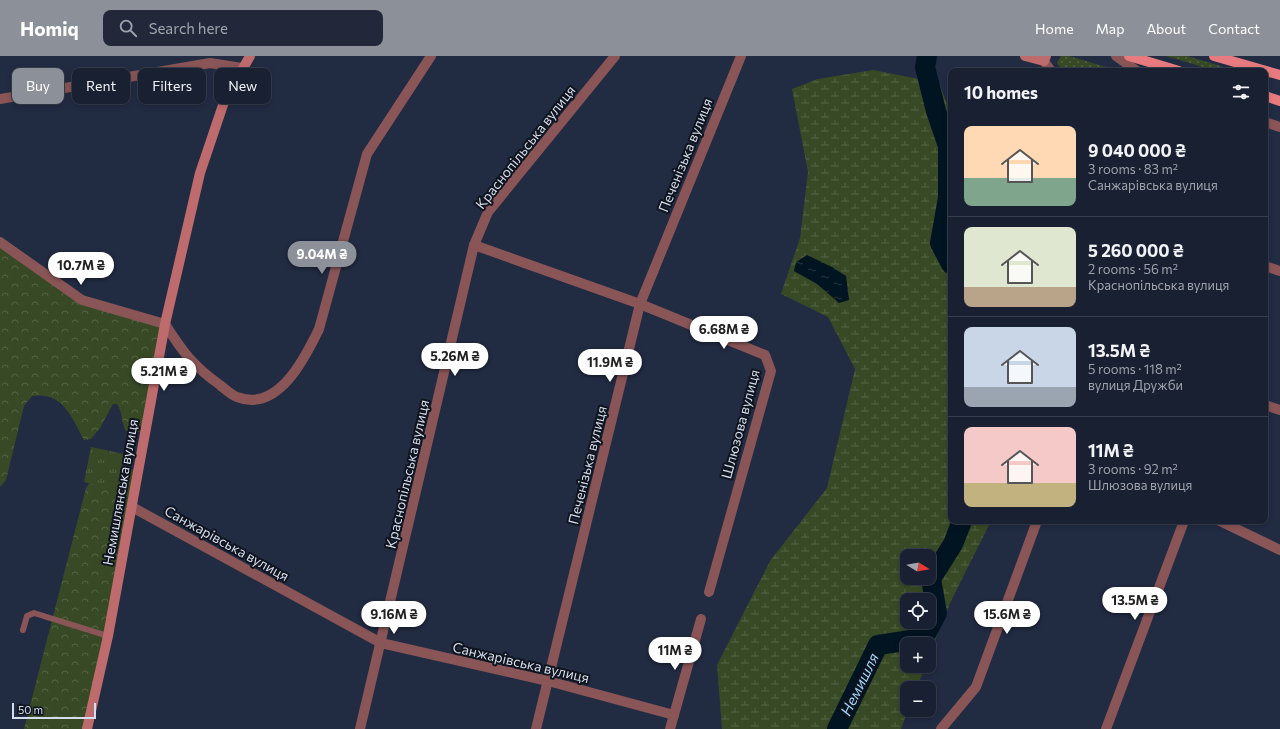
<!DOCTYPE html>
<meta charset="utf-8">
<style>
body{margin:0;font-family:Commissioner,sans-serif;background:#22283a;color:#f1f3f6;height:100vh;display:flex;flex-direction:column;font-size:15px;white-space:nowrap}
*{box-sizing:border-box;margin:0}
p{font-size:13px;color:#9fa3ac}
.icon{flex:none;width:22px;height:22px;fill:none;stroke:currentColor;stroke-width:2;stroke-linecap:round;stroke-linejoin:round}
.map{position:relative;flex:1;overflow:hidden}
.sheet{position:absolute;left:948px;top:12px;width:320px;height:456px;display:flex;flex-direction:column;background:#192032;border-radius:8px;box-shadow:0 2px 6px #0003,0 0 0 1px #373e4d}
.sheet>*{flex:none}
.hud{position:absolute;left:12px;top:12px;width:380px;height:36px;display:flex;gap:8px}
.needle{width:26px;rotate:101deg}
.buttons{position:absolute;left:900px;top:493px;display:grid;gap:8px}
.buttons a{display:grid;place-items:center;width:36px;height:36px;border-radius:8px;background:#192032;box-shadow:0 2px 6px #0003,0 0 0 1px #373e4d;font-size:20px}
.scale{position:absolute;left:12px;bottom:10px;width:84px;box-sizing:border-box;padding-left:4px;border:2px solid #d5dceb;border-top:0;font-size:11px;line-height:14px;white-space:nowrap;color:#d5dceb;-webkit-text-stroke:3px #0f141e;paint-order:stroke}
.price{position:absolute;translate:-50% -34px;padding:0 9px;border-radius:14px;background:#fff;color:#222;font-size:13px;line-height:26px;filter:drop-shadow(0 1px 2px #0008)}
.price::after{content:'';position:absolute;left:50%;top:24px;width:12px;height:9px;margin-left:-6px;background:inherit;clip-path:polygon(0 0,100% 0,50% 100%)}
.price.selected{background:#8c9099;color:#fff}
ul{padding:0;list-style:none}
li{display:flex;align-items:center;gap:12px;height:100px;padding:0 16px}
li+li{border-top:1px solid #373e4d}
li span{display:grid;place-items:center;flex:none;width:112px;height:80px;border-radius:8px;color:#555}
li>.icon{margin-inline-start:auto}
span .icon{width:48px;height:48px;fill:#fffc;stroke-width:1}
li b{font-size:17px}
h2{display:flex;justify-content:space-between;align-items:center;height:48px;padding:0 16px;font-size:17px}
.chip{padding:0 14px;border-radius:8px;background:#192032;box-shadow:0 2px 6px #0003,0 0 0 1px #373e4d;font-size:14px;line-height:36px}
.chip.selected{background:#8c9099;color:#fff}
header{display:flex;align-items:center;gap:24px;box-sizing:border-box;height:56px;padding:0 20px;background:#8c9099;color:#fff}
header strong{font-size:19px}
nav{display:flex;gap:22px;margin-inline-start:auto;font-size:14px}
.search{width:280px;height:36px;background:#22283a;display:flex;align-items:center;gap:10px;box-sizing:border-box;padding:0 14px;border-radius:8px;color:#9fa3ac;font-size:15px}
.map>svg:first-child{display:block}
.grass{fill:url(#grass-dots)}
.forest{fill:url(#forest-crowns)}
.wetland{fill:url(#wetland-marsh);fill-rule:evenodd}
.park{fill:url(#park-tufts)}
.water{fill:url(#water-ripples)}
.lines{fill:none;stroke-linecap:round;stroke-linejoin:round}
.river{stroke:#001421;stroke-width:20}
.lane{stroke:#8a5556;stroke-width:6}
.street{stroke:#8a5556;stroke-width:10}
.secondary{stroke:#be6b6d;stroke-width:10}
.primary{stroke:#e77b7f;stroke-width:10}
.labels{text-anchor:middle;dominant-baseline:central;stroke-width:4;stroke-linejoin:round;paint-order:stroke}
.street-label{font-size:14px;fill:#d5dceb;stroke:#0f141e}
.water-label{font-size:15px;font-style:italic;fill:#9ed5f9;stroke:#0f141e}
</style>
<header>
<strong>Homiq</strong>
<div class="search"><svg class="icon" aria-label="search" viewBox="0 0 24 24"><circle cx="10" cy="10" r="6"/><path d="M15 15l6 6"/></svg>Search here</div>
<nav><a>Home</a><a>Map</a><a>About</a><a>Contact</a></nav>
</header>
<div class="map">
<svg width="1280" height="673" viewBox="0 0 1280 673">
<defs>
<pattern id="grass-dots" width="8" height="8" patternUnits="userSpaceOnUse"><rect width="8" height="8" fill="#384a25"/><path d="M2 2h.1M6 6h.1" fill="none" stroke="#546445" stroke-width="1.8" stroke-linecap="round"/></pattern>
<pattern id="forest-crowns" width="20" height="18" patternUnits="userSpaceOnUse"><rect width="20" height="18" fill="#384a25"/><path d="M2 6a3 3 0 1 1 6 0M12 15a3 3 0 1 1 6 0" fill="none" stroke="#546445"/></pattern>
<pattern id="wetland-marsh" width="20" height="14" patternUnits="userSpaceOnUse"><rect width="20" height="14" fill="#384a25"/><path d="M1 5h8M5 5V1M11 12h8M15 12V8" fill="none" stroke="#546445"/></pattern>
<pattern id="park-tufts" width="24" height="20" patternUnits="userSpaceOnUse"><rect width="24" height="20" fill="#384a25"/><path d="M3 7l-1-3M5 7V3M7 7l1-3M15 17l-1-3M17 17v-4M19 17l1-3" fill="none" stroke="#546445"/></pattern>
<pattern id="water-ripples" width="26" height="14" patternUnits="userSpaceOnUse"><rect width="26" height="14" fill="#001421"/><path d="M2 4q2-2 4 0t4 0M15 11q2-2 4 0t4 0" fill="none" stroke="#243641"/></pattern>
</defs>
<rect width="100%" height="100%" fill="#212b42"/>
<g class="grass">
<polygon points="1061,0 1069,0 1113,13 1115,15 1063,15 1057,7"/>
<polygon points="1166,0 1187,0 1237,15 1216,15"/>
</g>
<g class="forest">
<path d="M0,185L82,244L165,268L146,373L135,378L126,375C121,366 123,357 117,348H113L100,372L91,383L84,384C72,361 62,335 32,340L24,350L6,424L0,431Z"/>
<path d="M132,413L138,417L87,673H24L86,432L90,426L115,427L120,425C122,418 125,414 132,413Z"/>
</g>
<path class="wetland" d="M873,14L939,27L951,59V465H991L951,545L929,599V588H907V610H925L917,632H907V654H908L901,673H722L717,609L770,505L827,432L855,313L828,261L781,238L800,182L808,116L792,33L818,23ZM907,500H929V522H907ZM907,544H929V566H907Z"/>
<polygon class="park" points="91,391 124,398 117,433 84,426"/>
<polygon class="water" points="807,199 832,211 846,220 849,244 839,247 817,228 794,215 796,206"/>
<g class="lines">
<g class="river">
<polyline points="927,0 925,11 936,55 948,90 948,142 940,187 951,208"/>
<polyline points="837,673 878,589 924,582 937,557 931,523 953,488 962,465"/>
</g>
<polyline class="lane" points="23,574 27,560 34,557 108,580"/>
<g class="street">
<polyline points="1116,0 1137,15"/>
<polyline points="1044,5 1051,15"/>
<polyline points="0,43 210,7 242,12"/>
<polyline points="1265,66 1280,71"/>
<path d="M0,186L82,244L165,268C182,295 193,310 220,329C225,333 231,339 237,341C278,357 305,302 319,273L367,98L431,0"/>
<polyline points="474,189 640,248 765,299 771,315 709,536"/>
<polyline points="1265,210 1280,215"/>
<polyline points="1265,349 1280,354"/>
<polyline points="132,451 381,587 548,625 674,659"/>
<polyline points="1220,465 1280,494"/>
<polyline points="360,673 474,189 488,156 615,0"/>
<polyline points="536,673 640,248 741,0"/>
<polyline points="670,673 701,563"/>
<polyline points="941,673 976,631 1037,465"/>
<polyline points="1106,673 1184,465"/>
</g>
<g class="secondary">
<polyline points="1025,0 1044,5 1046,0"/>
<polyline points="87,673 108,580 165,268 200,117 224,46 250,0"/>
</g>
<g class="primary">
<polyline points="1129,0 1179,15"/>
<polyline points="1214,0 1280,19"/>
<polyline points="1265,40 1280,45"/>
</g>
</g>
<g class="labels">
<g class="street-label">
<text transform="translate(525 91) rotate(-52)">Краснопільська вулиця</text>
<text transform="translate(685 99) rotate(-68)">Печенізька вулиця</text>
<text transform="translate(740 368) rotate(-75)">Шлюзова вулиця</text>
<text transform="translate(587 409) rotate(-76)">Печенізька вулиця</text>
<text transform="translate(407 418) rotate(-77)">Краснопільська вулиця</text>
<text transform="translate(120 436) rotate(-80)">Немишлянська вулиця</text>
<text transform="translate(227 487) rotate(29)">Санжарівська вулиця</text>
<text transform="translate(521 606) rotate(13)">Санжарівська вулиця</text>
</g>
<g class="water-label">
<text transform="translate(859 628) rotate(-64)">Немишля</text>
</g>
</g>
</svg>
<div class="buttons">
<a><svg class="needle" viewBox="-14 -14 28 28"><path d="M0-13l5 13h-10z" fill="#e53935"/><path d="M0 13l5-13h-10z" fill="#9fa3ac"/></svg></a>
<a><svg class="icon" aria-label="locate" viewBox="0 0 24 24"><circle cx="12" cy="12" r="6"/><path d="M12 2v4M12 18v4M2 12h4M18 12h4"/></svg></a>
<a>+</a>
<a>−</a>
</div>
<div class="scale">50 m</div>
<b class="price selected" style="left:322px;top:219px">9.04M ₴</b>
<b class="price" style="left:81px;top:230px">10.7M ₴</b>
<b class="price" style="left:724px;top:294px">6.68M ₴</b>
<b class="price" style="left:455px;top:321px">5.26M ₴</b>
<b class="price" style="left:610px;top:327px">11.9M ₴</b>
<b class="price" style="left:164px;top:336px">5.21M ₴</b>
<b class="price" style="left:1135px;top:565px">13.5M ₴</b>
<b class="price" style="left:394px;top:579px">9.16M ₴</b>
<b class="price" style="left:1007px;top:579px">15.6M ₴</b>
<b class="price" style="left:675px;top:615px">11M ₴</b>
<div class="hud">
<a class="chip selected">Buy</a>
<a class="chip">Rent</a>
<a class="chip">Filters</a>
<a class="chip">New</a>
</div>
<section class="sheet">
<h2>10 homes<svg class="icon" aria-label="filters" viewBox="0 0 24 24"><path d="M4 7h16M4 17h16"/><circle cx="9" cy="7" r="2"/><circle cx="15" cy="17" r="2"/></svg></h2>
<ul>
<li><span style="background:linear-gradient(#ffd9b3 65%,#7fa58c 0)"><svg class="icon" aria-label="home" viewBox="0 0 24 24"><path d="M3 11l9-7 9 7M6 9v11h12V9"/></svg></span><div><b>9 040 000 ₴</b><p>3 rooms · 83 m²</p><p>Санжарівська вулиця</p></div></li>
<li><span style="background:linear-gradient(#dfe7d0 75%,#b9a48a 0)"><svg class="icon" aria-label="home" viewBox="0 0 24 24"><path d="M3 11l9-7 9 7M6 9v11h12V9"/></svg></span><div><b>5 260 000 ₴</b><p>2 rooms · 56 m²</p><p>Краснопільська вулиця</p></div></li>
<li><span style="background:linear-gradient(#c9d6e8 75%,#9aa5b1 0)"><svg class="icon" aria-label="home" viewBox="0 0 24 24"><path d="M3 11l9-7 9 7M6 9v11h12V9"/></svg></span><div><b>13.5M ₴</b><p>5 rooms · 118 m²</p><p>вулиця Дружби</p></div></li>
<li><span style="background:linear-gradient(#f6c9c9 70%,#c2b280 0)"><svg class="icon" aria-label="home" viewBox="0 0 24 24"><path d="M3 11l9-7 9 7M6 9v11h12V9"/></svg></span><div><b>11M ₴</b><p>3 rooms · 92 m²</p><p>Шлюзова вулиця</p></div></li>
</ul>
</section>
</div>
